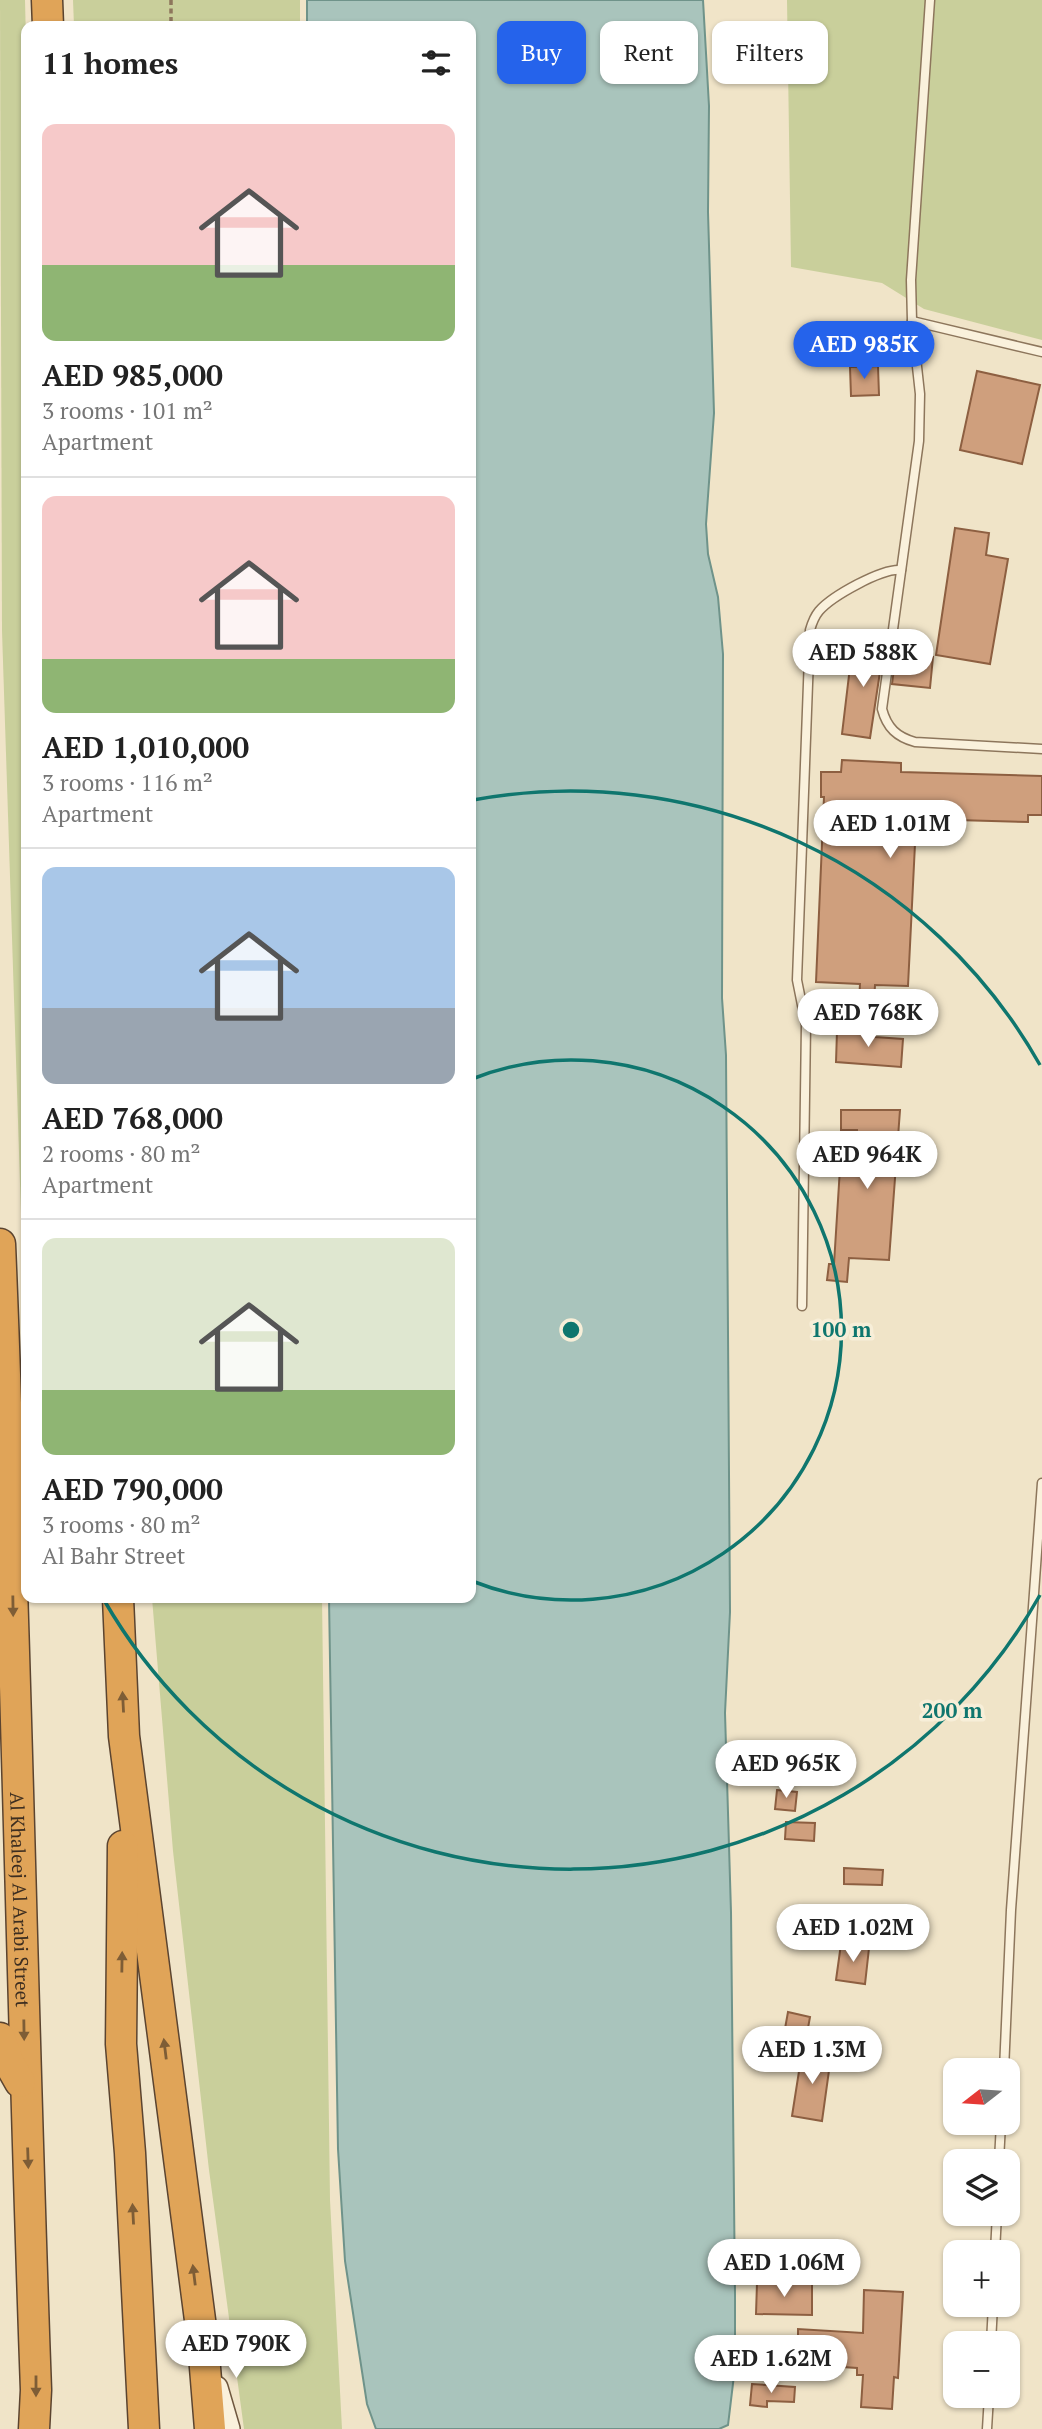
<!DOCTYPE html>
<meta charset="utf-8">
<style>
body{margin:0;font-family:"PT Serif",serif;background:#f6f6f6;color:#222;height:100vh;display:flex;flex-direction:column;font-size:26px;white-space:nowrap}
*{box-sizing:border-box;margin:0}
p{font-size:23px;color:#767676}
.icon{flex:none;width:38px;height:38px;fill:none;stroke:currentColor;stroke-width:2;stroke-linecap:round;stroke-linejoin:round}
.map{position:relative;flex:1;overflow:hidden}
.drawer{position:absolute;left:21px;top:21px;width:455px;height:1582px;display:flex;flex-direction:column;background:#fff;border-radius:14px;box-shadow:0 2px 5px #0004}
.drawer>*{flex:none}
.top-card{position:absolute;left:497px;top:21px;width:439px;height:63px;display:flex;gap:14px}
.needle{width:46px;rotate:253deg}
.fabs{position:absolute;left:943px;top:2058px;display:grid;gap:14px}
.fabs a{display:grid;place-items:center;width:77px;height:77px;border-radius:14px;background:#fff;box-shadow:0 2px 5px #0004;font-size:35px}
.price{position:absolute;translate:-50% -60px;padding:0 16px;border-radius:24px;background:#fff;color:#222;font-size:23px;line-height:46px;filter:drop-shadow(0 2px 4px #0008)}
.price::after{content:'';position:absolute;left:50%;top:42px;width:21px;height:16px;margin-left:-10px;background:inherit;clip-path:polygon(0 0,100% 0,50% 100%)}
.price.active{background:#2563eb;color:#fff}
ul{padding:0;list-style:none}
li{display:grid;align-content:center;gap:14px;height:371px;padding:0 21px}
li+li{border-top:2px solid #e0e0e0}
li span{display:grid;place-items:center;height:217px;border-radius:14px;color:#555}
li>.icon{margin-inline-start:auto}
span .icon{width:126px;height:126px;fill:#fffc;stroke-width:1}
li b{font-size:30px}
h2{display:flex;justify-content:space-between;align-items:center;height:84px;padding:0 21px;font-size:30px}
.tag{padding:0 24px;border-radius:14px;background:#fff;box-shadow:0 2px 5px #0004;font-size:24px;line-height:63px}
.tag.active{background:#2563eb;color:#fff}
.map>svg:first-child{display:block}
.green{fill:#c9cf9b}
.water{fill:#a9c4bc;stroke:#6f938a;stroke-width:2}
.building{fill:#cf9f7d;stroke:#8d5f41;stroke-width:2}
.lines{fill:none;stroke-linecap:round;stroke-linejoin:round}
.lane-casing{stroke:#8d765c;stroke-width:11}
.secondary-casing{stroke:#6f573f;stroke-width:26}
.highway-casing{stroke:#5b4430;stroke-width:33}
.path{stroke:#8d765c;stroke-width:3.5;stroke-dasharray:5 3.5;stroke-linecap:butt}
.lane{stroke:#faf1dc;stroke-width:8}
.secondary{stroke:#faf1dc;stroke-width:23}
.highway{stroke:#e0a458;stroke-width:30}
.oneway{fill:#7e5d36}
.ring{fill:none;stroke:#0f766e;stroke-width:3.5}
.labels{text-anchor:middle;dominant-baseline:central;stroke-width:7;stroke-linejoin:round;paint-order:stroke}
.street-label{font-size:19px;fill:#3d2e20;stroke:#f7eed8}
.centre{fill:#0f766e;stroke:#f7eed8;stroke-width:3.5}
.ring-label{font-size:21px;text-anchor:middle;font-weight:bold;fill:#0f766e;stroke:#f7eed8;stroke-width:7;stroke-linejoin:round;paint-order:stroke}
</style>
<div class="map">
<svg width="1042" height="2429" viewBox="0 0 1042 2429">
<rect width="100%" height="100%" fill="#f0e4c8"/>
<g class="green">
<polygon points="0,0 25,0 26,41 26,1367 2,631"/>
<polygon points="73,0 300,0 300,26 74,26"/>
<polygon points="787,0 1042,0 1042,340 924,309 882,283 791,267"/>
<polygon points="152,1598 322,1598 330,2200 342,2429 244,2429 209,2170 173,1851"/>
</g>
<polygon class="water" points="307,0 703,0 709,106 708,212 714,413 706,524 708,554 718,597 723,654 722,998 726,1055 730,1612 725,1713 731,1912 735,2294 735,2367 728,2425 719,2429 376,2429 367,2404 345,2261 338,2149 329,1598 471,1598 471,26 307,26"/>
<g class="building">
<polygon points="878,366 879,395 851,396 850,367"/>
<polygon points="977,371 1040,385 1022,464 960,450"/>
<polygon points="955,528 989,533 986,555 1008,559 990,664 936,655"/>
<polygon points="858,637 881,640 879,651 883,652 870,738 842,734 850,667 854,668"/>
<polygon points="896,653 933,657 930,688 892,684"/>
<polygon points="842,760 901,763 901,772 1042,776 1042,815 1028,815 1028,822 957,820 957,812 907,810 905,844 915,844 908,986 875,985 874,1003 859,1002 860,984 816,982 824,797 821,797 821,772 841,772"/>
<polygon points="837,1031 875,1031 875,1037 903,1039 901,1067 836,1062"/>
<polygon points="841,1110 900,1110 889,1260 849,1258 847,1282 827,1280 829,1264 834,1264 840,1168 855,1169 857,1130 841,1130"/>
<polygon points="777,1790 797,1792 795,1811 775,1809"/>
<polygon points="786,1822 815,1823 814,1841 785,1839"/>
<polygon points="844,1868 883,1870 882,1885 844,1884"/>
<polygon points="841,1944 869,1948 865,1984 836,1980"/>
<polygon points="788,2012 810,2017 806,2039 784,2034"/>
<polygon points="802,2052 831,2056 822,2121 792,2116"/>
<polygon points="757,2283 812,2284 812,2315 756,2314"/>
<polygon points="864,2290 903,2292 898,2378 894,2377 892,2409 861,2407 863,2375 857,2375 857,2368 798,2364 798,2329 863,2333"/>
<polygon points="752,2384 795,2387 794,2402 767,2401 767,2407 750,2405"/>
</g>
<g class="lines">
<g class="lane-casing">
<g id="lane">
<path d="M930,0L911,280L912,321L920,394L919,441L882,709C887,728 897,737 915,742L1042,749"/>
<polyline points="912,321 1042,352"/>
<path d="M802,1306L806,1025L797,980L810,630C812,623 814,617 819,611C832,596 882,568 901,570"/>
<polyline points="1004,2070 1011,1910 1042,1483"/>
<polyline points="999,2161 1001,2123"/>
<polyline points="995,2252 997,2214"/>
<polyline points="991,2343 993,2305"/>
<polyline points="987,2429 989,2396"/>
</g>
</g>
<g class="secondary-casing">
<polyline id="secondary" points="216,2388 228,2429"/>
</g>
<g class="highway-casing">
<g id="highway">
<polyline points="47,0 48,26"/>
<path id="s1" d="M0,1244C16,1626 22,2008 36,2390L34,2429"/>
<polyline points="118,1598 124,1736 203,2343 210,2429"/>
<polyline points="123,1846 121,2044 130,2153 144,2429"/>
<polyline points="0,2038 8,2061 20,2082"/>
</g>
</g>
<polyline class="path" points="171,0 171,26"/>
<use href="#lane" class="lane"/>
<use href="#secondary" class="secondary"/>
<use href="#highway" class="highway"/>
</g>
<defs><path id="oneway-solid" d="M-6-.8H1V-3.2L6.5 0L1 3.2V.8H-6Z" transform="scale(1.75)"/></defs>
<g class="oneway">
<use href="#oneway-solid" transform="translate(13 1606) rotate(89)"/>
<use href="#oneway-solid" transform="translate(123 1702) rotate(-93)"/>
<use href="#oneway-solid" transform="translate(122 1962) rotate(-89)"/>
<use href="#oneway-solid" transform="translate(24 2030) rotate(89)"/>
<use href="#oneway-solid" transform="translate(165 2049) rotate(-97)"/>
<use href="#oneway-solid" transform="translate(28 2158) rotate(88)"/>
<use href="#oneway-solid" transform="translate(133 2214) rotate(-93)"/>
<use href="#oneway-solid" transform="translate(194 2275) rotate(-97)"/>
<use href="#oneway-solid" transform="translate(36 2386) rotate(90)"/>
</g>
<g class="ring">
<path d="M472 1079A270 270 0 1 1 472 1581"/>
<path d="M1040 1595A539 539 0 0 1 104 1600M473 800A539 539 0 0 1 1040 1065"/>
</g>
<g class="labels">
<g class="street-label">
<text stroke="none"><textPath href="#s1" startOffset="656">Al Khaleej Al Arabi Street</textPath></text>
</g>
</g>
<circle cx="571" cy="1330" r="10" class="centre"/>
<g class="ring-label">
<text x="841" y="1337">100 m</text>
<text x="952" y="1718">200 m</text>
</g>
</svg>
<div class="fabs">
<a><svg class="needle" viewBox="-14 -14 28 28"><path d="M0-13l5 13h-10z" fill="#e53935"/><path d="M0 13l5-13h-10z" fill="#767676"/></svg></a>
<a><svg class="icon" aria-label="layers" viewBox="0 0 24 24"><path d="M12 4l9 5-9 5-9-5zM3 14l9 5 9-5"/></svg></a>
<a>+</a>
<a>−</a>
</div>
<b class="price active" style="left:864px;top:381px">AED 985K</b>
<b class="price" style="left:863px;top:689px">AED 588K</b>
<b class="price" style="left:890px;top:860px">AED 1.01M</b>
<b class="price" style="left:868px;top:1049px">AED 768K</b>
<b class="price" style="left:867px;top:1191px">AED 964K</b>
<b class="price" style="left:786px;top:1800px">AED 965K</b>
<b class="price" style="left:853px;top:1964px">AED 1.02M</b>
<b class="price" style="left:812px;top:2086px">AED 1.3M</b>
<b class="price" style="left:784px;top:2299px">AED 1.06M</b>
<b class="price" style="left:236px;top:2380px">AED 790K</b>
<b class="price" style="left:771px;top:2395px">AED 1.62M</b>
<div class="top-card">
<a class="tag active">Buy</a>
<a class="tag">Rent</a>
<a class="tag">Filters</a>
</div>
<section class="drawer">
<h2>11 homes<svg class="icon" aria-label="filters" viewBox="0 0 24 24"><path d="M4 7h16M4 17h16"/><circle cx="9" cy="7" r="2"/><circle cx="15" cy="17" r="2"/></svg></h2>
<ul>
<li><span style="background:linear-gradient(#f6c9c9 65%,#8fb573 0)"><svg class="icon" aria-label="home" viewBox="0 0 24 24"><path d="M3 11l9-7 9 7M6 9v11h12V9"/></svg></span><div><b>AED 985,000</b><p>3 rooms · 101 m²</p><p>Apartment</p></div></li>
<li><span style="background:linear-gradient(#f6c9c9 75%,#8fb573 0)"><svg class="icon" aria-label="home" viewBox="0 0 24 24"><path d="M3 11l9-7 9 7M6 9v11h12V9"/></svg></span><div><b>AED 1,010,000</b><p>3 rooms · 116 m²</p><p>Apartment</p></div></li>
<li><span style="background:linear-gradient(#a9c7e8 65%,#9aa5b1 0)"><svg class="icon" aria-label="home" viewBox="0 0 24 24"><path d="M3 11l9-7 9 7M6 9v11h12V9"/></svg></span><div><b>AED 768,000</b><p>2 rooms · 80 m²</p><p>Apartment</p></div></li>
<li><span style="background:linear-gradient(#dfe7d0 70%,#8fb573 0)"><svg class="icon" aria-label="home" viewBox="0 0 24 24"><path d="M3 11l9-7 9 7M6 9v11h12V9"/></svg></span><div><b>AED 790,000</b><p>3 rooms · 80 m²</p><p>Al Bahr Street</p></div></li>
</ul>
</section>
</div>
